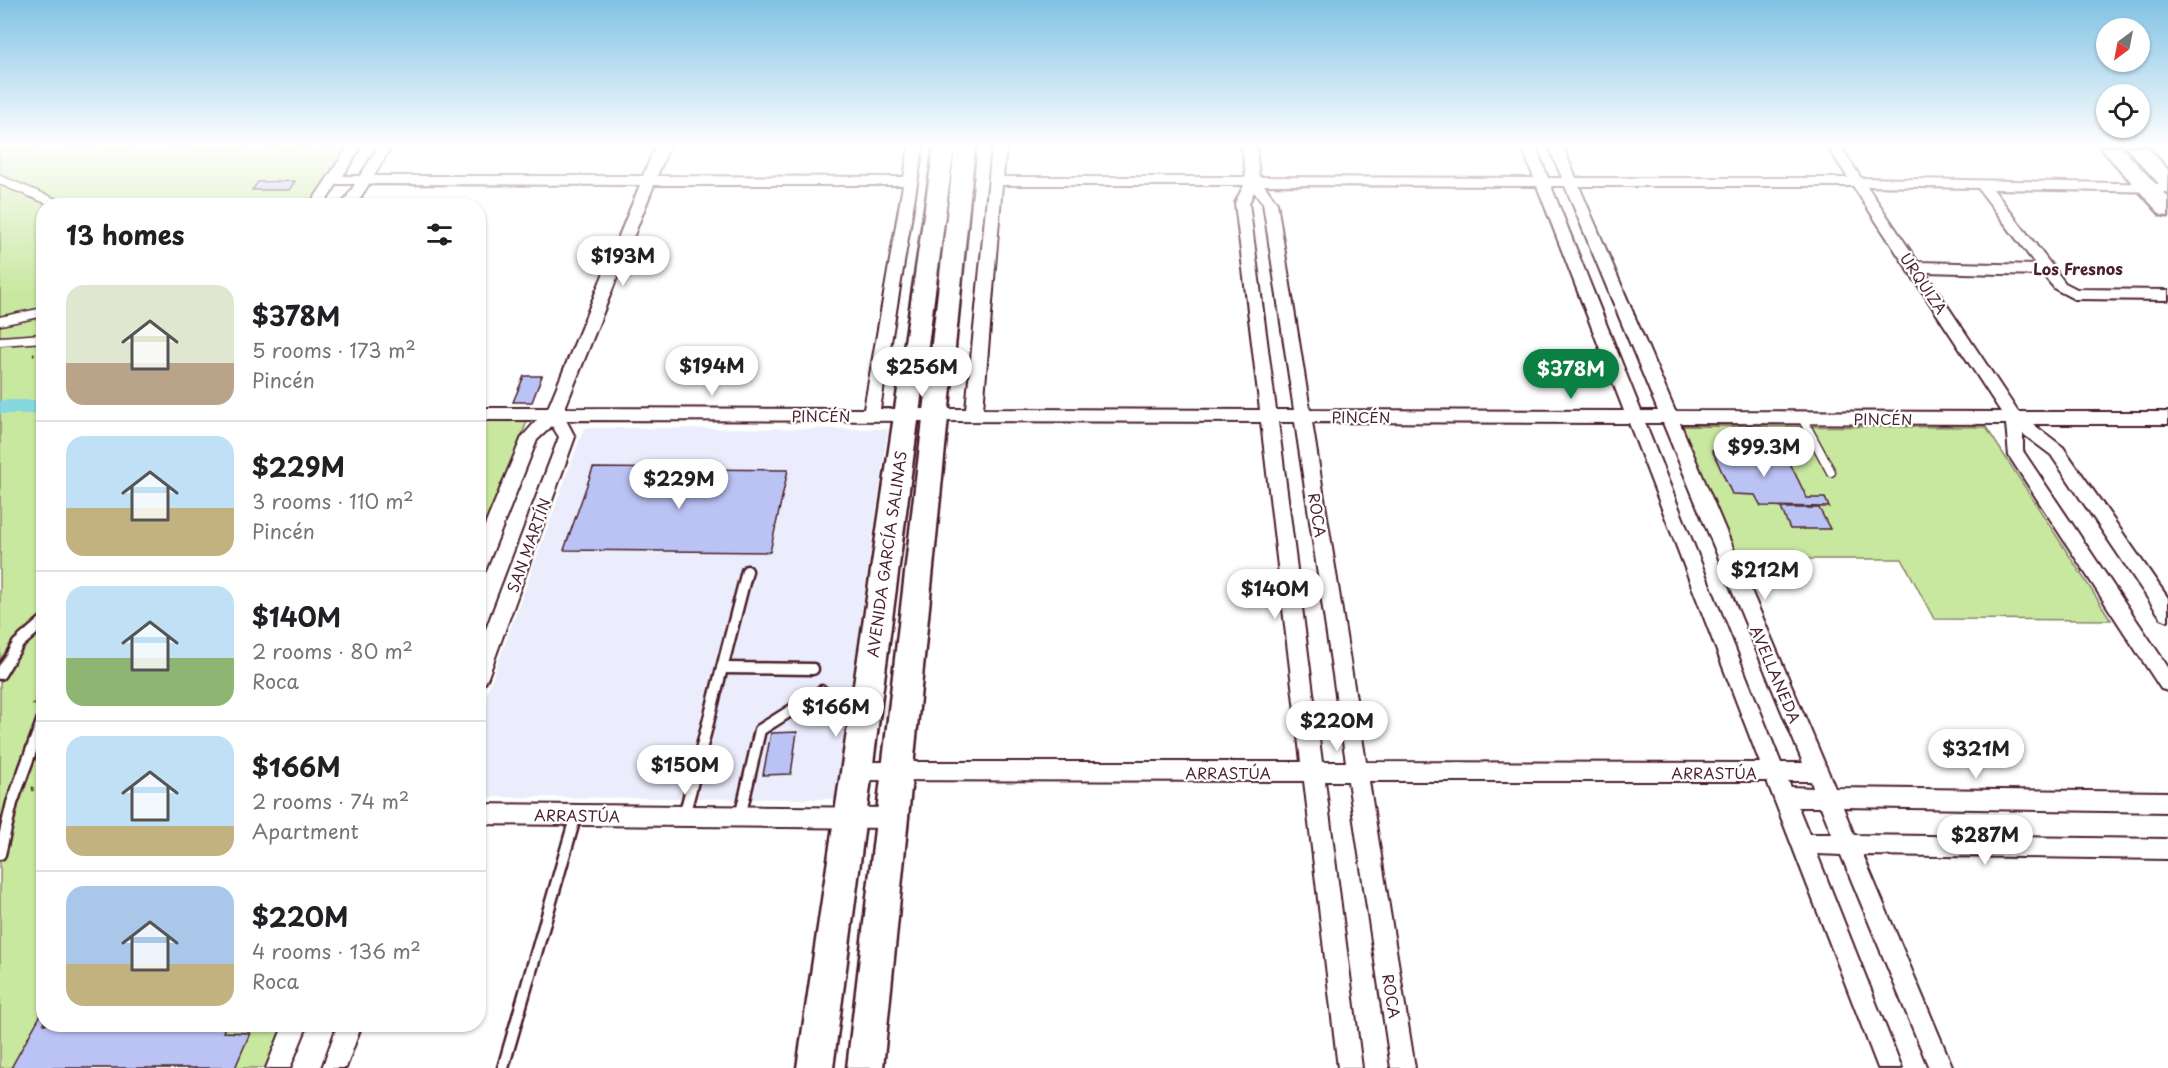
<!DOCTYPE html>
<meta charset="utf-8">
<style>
body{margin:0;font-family:"Playpen Sans",sans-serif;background:#f6f6f6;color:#202124;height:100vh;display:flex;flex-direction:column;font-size:22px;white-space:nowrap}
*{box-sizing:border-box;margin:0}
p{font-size:20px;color:#757577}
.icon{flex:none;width:33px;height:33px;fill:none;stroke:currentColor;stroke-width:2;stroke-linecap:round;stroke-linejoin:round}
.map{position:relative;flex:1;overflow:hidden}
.drawer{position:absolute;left:36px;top:198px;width:450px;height:834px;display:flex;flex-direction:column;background:#fff;border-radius:24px;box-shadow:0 2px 4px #0004}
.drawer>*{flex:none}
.needle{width:39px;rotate:212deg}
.fabs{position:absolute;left:2096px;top:18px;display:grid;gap:12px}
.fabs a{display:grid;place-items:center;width:54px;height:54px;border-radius:50%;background:#fff;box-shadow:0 2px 4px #0004;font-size:30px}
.price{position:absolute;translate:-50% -51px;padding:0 14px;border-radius:21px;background:#fff;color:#222;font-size:20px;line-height:39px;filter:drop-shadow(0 2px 3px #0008)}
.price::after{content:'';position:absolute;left:50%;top:36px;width:18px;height:14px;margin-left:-9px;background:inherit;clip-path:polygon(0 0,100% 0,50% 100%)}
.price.selected{background:#0b8043;color:#fff}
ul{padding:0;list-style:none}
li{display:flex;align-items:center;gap:18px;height:150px;padding:0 30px}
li+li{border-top:2px solid #e0e0e0}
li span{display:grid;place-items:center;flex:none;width:168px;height:120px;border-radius:18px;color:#555}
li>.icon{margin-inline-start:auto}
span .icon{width:72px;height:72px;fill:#fffc;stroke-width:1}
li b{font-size:26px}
h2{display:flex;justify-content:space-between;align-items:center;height:72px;padding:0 30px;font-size:26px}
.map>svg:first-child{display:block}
.built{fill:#ebedfc}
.green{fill:#c8e79f;stroke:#898365;stroke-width:1.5}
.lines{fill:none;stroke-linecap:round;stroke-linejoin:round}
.canal{fill:#87d8de;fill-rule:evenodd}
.building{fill:#bbc3f5;stroke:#4a1f2b;stroke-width:1.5}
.lane-far1-casing{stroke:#4a1f2b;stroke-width:11}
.lane-casing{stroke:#4a1f2b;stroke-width:15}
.street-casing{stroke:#4a1f2b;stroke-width:4}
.secondary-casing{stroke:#4a1f2b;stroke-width:5}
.path-far1{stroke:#4a1f2b;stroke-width:3;stroke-dasharray:1.5 4;stroke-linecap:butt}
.path{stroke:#4a1f2b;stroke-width:4.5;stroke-dasharray:1.5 5;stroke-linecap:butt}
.lane-far1{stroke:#fff;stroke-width:8}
.lane{stroke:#fff;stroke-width:10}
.street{fill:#fff;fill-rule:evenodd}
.secondary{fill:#fff;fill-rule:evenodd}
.labels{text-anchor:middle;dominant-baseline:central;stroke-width:4.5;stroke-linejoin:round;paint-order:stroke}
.street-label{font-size:15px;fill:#4a1f2b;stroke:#fff}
.neighbourhood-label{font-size:16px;font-weight:bold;fill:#4a1f2b;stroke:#fff}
</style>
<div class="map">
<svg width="2168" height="1068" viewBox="0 0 2168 1068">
<rect width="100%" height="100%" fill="#fff"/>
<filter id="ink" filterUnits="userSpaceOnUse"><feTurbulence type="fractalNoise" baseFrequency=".0167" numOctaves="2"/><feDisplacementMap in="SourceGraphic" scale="12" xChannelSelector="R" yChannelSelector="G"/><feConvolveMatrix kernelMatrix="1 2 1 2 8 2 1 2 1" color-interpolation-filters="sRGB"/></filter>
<g filter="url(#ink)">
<polygon class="built" points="584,428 888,429 835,799 479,797 478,717"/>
<g class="green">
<polygon points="0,147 348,147 309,205 44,206 44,1024 286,1025 268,1068 0,1068"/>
<polygon points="478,419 528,419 479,543 478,543"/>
<polygon points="1679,426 1986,427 2111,620 1934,619 1902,559 1736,559"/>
</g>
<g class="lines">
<rect class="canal" x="0" y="400" width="44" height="14"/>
</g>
<g class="building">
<polygon points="295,181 289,190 252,190 258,182"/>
<polygon points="524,376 542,376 532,402 513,402"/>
<polygon points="1712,450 1784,451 1807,498 1825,498 1829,507 1761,506 1755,495 1732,494"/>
<polygon points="593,468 788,470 770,552 564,550"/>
<polygon points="1781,508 1819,508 1830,529 1790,529"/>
<polygon points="797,732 791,774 763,775 771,733"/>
<polygon points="44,1009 44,1024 226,1024 223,1032 250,1033 235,1068 11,1068"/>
</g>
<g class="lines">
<g class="lane-far1-casing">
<g id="lane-far1">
<polyline points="0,180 63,206"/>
<polyline points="0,321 44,312"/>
<polyline points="0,341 44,338"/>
<polyline points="1802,418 1831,472"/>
</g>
</g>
<g class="lane-casing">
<g id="lane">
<polyline points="722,668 813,669"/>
<polyline points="0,674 18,644 44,621"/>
<polyline points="684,816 747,571"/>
<polyline points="740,817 760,730 822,691"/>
<polyline points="0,854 12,803 44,716"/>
<polyline points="503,1068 576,815"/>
</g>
</g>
<g class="street-casing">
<g id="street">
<path d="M348,147H361L343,176H360L378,147H391L374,176H643L655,147H669L657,176L904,177L909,147H923L880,409H966L992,147H1006L1003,177H1246L1242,147H1256L1259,177L1534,178L1522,147H1536L1548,178H1562L1549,147H1563L1576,178H1848L1828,147H1841L1861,178L2168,184V192L1993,189L2065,283L2077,289L2168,290V300L2074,299L2055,289L2043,275L1925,272L2018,412H2168V424H2033L2063,447L2168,598V621L2161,618L2051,455L2023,434V451L2168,667V691L2161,689L2009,456L2006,424L1680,423L1835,788L2168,792V812L1843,807L1854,835L2168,839V859L1863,855L1953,1068H1929L1841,855L1817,854L1902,1068H1878L1767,781H1369L1415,1068H1391L1348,781H1325L1362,1068H1338L1304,781L856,780L849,778L846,771L849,764L856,762H1301L1261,422L566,420L575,437L488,677L485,683L478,685V650L559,437L552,426L537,440L487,566L485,571L478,573V542L522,437L537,420H478V408H548L640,185L369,184L355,206H341L355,184H337L323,206H309ZM654,185H903L864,409L565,408ZM1002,185H1244L1235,203L1260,410L983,409ZM1264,185L1537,186L1624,411L1310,410L1277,203ZM1551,186H1565L1658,411H1641ZM1579,186H1853L2001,412L1675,411ZM1867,186L1978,188L2036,265L1918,262ZM1254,192L1263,203L1294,410H1276L1249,203ZM1278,422H1295L1346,762H1322ZM1312,422L1629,423L1760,763L1366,762ZM1645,423H1663L1803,763H1781ZM1788,781H1811L1813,788L1791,787ZM1798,807H1821L1832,834H1809Z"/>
<polygon points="478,804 892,808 900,811 903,818 900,825 892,828 478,824"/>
<polygon points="284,1024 308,1024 290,1068 266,1068"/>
<polygon points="338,1024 362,1024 346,1068 322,1068"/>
</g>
</g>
<g class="secondary-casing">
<g id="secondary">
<polygon points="934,147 954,147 833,1068 797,1068"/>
<polygon points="955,147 975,147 883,1068 847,1068"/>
<polygon points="2100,147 2121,147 2168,197 2168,216 2161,215"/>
<polygon points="2126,147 2147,147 2168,170 2168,188 2161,186"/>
</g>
</g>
<polyline class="path-far1" points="33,354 44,356"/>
<g class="path">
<polyline points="34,705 44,677"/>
<polyline points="32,789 44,787"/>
</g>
<use href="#lane-far1" class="lane-far1"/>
<use href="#lane" class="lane"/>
<use href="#street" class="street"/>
<use href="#secondary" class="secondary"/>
</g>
</g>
<linearGradient id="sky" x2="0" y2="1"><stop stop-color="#81c2e4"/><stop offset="0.49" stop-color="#fff"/><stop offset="1" stop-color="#fff" stop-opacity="0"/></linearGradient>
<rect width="2168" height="297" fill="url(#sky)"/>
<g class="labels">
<g class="street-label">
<text transform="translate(1924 283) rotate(56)">URQUIZA</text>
<text x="821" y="415">PINCÉN</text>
<text x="1361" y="416">PINCÉN</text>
<text x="1883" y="418">PINCÉN</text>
<text transform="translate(1318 515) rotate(81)">ROCA</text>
<text transform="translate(528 545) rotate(-70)">SAN MARTÍN</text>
<text transform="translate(886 554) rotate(-82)">AVENIDA GARCÍA SALINAS</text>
<text transform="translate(1776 674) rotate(67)">AVELLANEDA</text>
<text x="1228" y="772">ARRASTÚA</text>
<text x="1714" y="772">ARRASTÚA</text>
<text transform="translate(577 815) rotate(1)">ARRASTÚA</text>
<text transform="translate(1392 996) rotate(81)">ROCA</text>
</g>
<g class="neighbourhood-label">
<text x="2078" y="268">Los Fresnos</text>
</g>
</g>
</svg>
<div class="fabs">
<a><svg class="needle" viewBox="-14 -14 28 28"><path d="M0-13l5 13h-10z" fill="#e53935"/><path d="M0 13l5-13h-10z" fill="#757577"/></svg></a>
<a><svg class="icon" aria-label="locate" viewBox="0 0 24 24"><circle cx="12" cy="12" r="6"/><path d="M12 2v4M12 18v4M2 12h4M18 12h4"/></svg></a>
</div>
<b class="price" style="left:623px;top:287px">$193M</b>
<b class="price" style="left:712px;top:397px">$194M</b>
<b class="price" style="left:922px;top:398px">$256M</b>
<b class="price selected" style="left:1571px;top:400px">$378M</b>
<b class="price" style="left:1764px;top:478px">$99.3M</b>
<b class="price" style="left:679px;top:510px">$229M</b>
<b class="price" style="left:1765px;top:601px">$212M</b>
<b class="price" style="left:1275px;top:620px">$140M</b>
<b class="price" style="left:836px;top:738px">$166M</b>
<b class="price" style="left:1337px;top:752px">$220M</b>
<b class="price" style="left:1976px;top:780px">$321M</b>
<b class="price" style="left:685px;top:796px">$150M</b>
<b class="price" style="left:1985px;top:866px">$287M</b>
<section class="drawer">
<h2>13 homes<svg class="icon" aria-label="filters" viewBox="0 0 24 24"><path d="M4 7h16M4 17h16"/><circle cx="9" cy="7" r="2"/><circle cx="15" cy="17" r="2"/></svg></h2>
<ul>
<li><span style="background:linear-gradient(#dfe7d0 65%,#b9a48a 0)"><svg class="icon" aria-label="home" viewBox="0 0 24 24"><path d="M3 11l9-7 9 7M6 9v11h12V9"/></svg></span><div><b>$378M</b><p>5 rooms · 173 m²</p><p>Pincén</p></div></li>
<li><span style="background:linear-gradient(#bfe0f5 60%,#c2b280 0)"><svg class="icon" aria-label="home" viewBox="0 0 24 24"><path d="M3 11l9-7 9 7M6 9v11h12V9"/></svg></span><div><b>$229M</b><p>3 rooms · 110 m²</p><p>Pincén</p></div></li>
<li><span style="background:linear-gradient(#bfe0f5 60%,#8fb573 0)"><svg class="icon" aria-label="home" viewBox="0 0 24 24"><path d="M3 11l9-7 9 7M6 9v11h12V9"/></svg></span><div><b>$140M</b><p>2 rooms · 80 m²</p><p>Roca</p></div></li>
<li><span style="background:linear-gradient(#bfe0f5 75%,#c2b280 0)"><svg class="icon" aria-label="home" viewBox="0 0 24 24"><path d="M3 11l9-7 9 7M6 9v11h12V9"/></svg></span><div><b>$166M</b><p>2 rooms · 74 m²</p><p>Apartment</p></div></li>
<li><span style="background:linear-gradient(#a9c7e8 65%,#c2b280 0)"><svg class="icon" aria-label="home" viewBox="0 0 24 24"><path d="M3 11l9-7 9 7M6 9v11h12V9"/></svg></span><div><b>$220M</b><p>4 rooms · 136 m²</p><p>Roca</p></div></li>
</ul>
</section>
</div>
